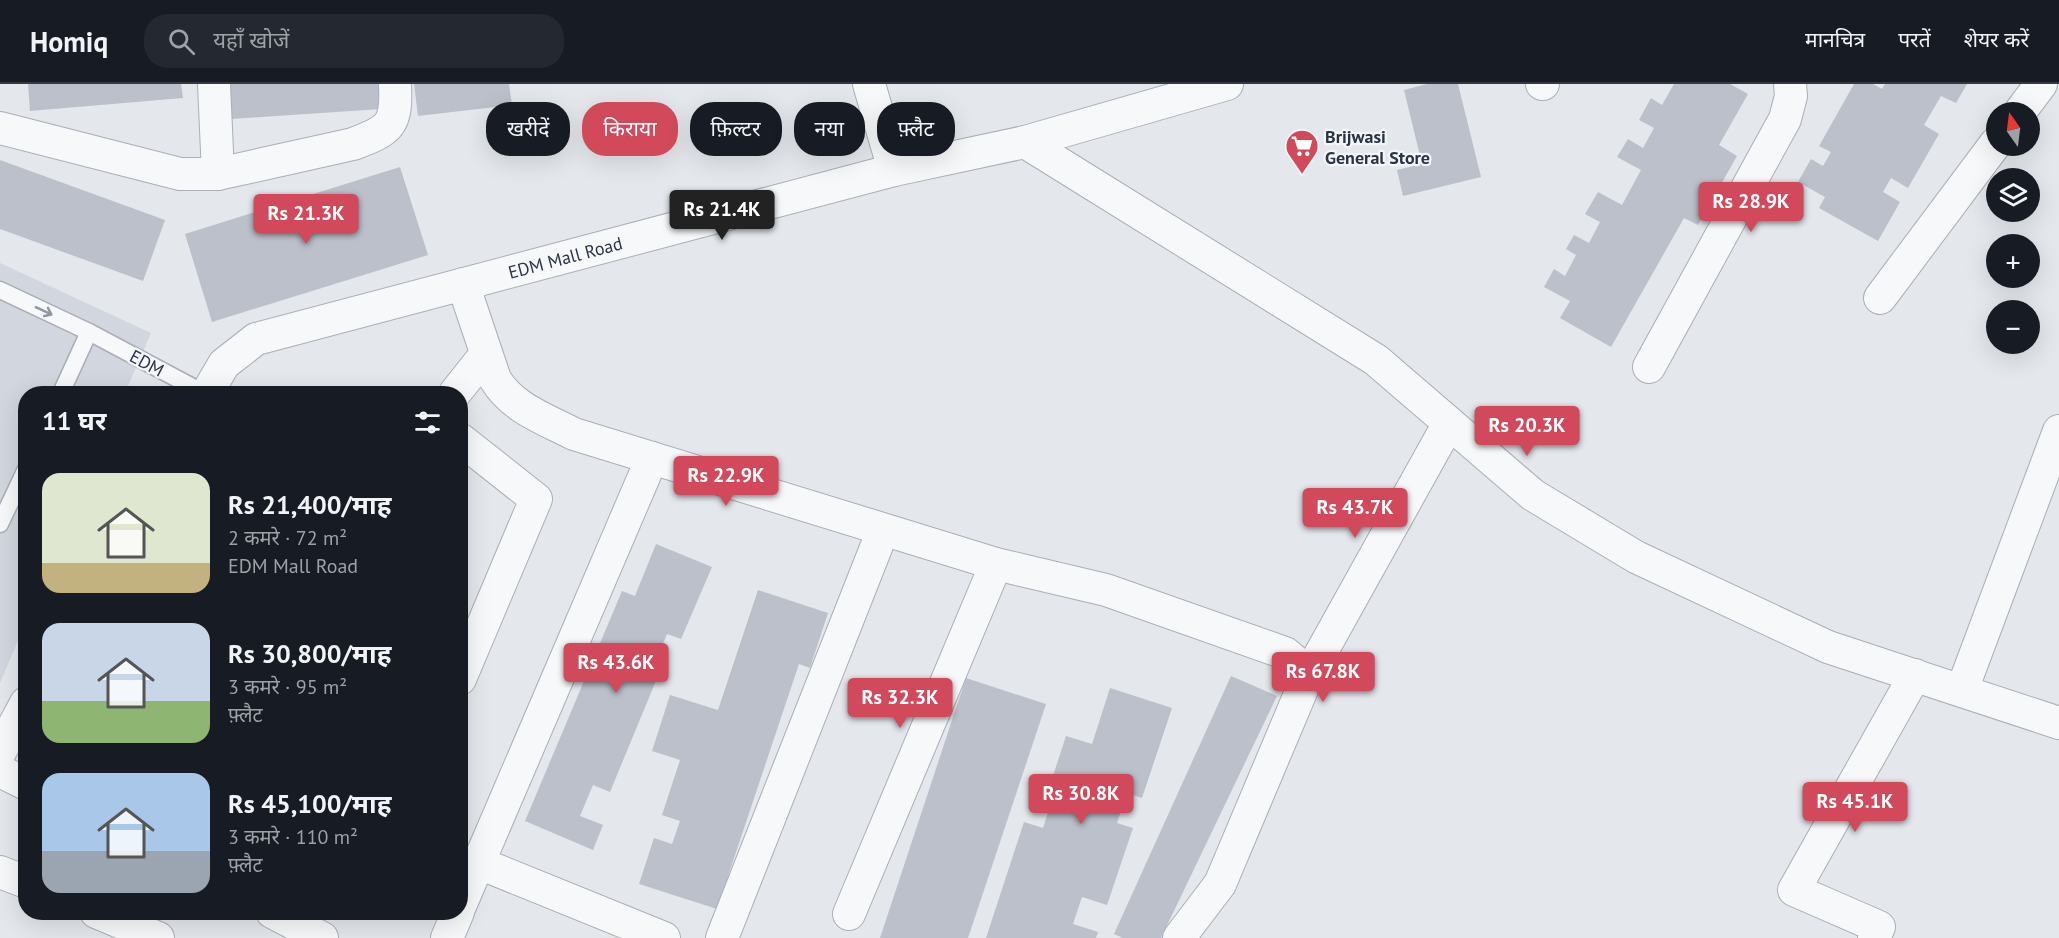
<!DOCTYPE html>
<html lang="hi">
<meta charset="utf-8">
<style>
body{margin:0;font-family:"PT Sans","Noto Sans Devanagari",sans-serif;background:#242831;color:#f1f3f6;height:100vh;display:flex;flex-direction:column;font-size:22px;white-space:nowrap}
*{box-sizing:border-box;margin:0}
p{font-size:20px;color:#9ea1a6}
.icon{flex:none;width:33px;height:33px;fill:none;stroke:currentColor;stroke-width:2;stroke-linecap:round;stroke-linejoin:round}
.map{position:relative;flex:1;overflow:hidden}
.sheet{position:absolute;left:18px;top:302px;width:450px;height:534px;display:flex;flex-direction:column;background:#171b24;border-radius:24px;box-shadow:0 6px 24px #0002}
.sheet>*{flex:none}
.hud{position:absolute;left:486px;top:18px;width:570px;height:54px;display:flex;gap:12px}
.needle{width:39px;rotate:346deg}
.controls{position:absolute;left:1986px;top:18px;display:grid;gap:12px}
.controls a{display:grid;place-items:center;width:54px;height:54px;border-radius:50%;background:#171b24;box-shadow:0 6px 24px #0002;font-size:30px}
.price{position:absolute;translate:-50% -51px;padding:0 14px;border-radius:6px;background:#d1495b;color:#fff;font-size:20px;line-height:39px;filter:drop-shadow(0 2px 3px #0008)}
.price::after{content:'';position:absolute;left:50%;top:36px;width:18px;height:14px;margin-left:-9px;background:inherit;clip-path:polygon(0 0,100% 0,50% 100%)}
.price.selected{background:#222;color:#fff}
ul{padding:0;list-style:none}
li{display:flex;align-items:center;gap:18px;height:150px;padding:0 24px}
li span{display:grid;place-items:center;flex:none;width:168px;height:120px;border-radius:18px;color:#555}
li>.icon{margin-inline-start:auto}
span .icon{width:72px;height:72px;fill:#fffc;stroke-width:1}
li b{font-size:26px}
h2{display:flex;justify-content:space-between;align-items:center;height:72px;padding:0 24px;font-size:26px}
.pill{padding:0 21px;border-radius:24px;background:#171b24;box-shadow:0 6px 24px #0002;font-size:21px;line-height:54px}
.pill.selected{background:#d1495b;color:#fff}
header{display:flex;align-items:center;gap:36px;box-sizing:border-box;height:84px;padding:0 30px;background:#171b24;border-bottom:2px solid #363941}
header strong{font-size:28px}
nav{display:flex;gap:33px;margin-inline-start:auto;font-size:21px}
.search{width:420px;height:54px;background:#242831;display:flex;align-items:center;gap:15px;box-sizing:border-box;padding:0 21px;border-radius:24px;color:#9ea1a6;font-size:22px}
.map>svg:first-child{display:block}
.built{fill:#d2d6de}
.building{fill:#bbc0ca}
.lines{fill:none;stroke-linecap:round;stroke-linejoin:round}
.service-casing{stroke:#a9aeb7;stroke-width:19}
.minor-casing{stroke:#a9aeb7;stroke-width:34}
.service{stroke:#f7f8fa;stroke-width:16}
.minor{stroke:#f7f8fa;stroke-width:32}
.oneway{stroke:#9196a0}
.labels{text-anchor:middle;dominant-baseline:central;stroke-width:4.5;stroke-linejoin:round;paint-order:stroke}
.poi-label{font-size:18px;font-weight:bold;fill:#2b3445;stroke:#f4f6f9;text-anchor:start}
.street-label{font-size:18px;fill:#2b3445;stroke:#f4f6f9}
</style>
<header>
<strong>Homiq</strong>
<div class="search"><svg class="icon" aria-label="search" viewBox="0 0 24 24"><circle cx="10" cy="10" r="6"/><path d="M15 15l6 6"/></svg>यहाँ खोजें</div>
<nav><a>मानचित्र</a><a>परतें</a><a>शेयर करें</a></nav>
</header>
<div class="map">
<svg width="2059" height="854" viewBox="0 0 2059 854">
<rect width="100%" height="100%" fill="#e4e7ec"/>
<polygon class="built" points="0,179 151,249 125,309 26,309 25,540 0,599"/>
<g class="building">
<polygon points="28,0 181,0 183,14 30,27"/>
<polygon points="229,0 380,0 381,25 231,35"/>
<polygon points="414,0 509,0 512,21 418,32"/>
<polygon points="1427,0 1458,0 1481,93 1403,112 1397,86 1422,80 1404,6"/>
<polygon points="1674,0 1730,0 1748,10 1719,61 1737,72 1698,141 1684,134 1611,263 1560,234 1570,217 1544,203 1554,185 1565,192 1576,171 1566,165 1574,151 1589,159 1600,138 1585,130 1598,108 1622,121 1641,86 1617,73 1628,55 1643,64 1654,44 1639,36 1651,14 1662,21"/>
<polygon points="1854,0 1873,0 1882,5 1885,0 1967,0 1956,19 1941,12 1924,41 1939,50 1908,104 1891,94 1883,108 1900,118 1878,157 1819,124 1825,113 1798,98 1811,75 1823,82 1831,68 1819,62"/>
<polygon points="0,76 165,136 143,197 0,145"/>
<polygon points="400,83 428,171 212,238 185,150"/>
<polygon points="656,460 712,483 681,555 667,550 653,583 660,587 610,708 593,701 580,732 603,741 593,766 525,737 622,507 635,512"/>
<polygon points="460,468 467,470 461,485 460,485"/>
<polygon points="758,506 828,529 810,584 799,580 717,825 639,800 654,754 672,760 680,737 662,731 680,676 652,667 670,611 718,626"/>
<polygon points="1231,592 1277,612 1161,854 1123,854 1114,850"/>
<polygon points="966,594 1046,620 968,854 880,854"/>
<polygon points="1110,604 1172,624 1142,714 1127,709 1117,739 1133,744 1107,821 1082,813 1073,840 1098,848 1096,854 986,854 1024,738 1043,744 1055,706 1049,704 1066,652 1092,660"/>
</g>
<g class="lines">
<g class="service-casing">
<g id="service">
<polyline points="0,206 89,248 204,309"/>
<polyline points="61,309 89,248"/>
<polyline points="0,440 26,385"/>
</g>
</g>
<g class="minor-casing">
<g id="minor">
<polyline points="214,0 218,90"/>
<polyline points="869,0 894,86"/>
<polyline points="1542,0 1543,0"/>
<polyline points="2020,28 2041,0"/>
<path d="M0,44L180,90H218L353,60C391,46 397,41 395,0"/>
<polyline points="1025,58 1376,276 1533,411 1636,473 1828,563 2059,639"/>
<path d="M463,200L495,295C512,324 545,335 574,350L996,480L1106,506L1285,569L1298,580L1306,596L1220,800L1179,854"/>
<polyline points="1880,214 1996,59"/>
<polyline points="1649,283 1785,35 1791,12 1790,0"/>
<path id="s1" d="M207,309L224,280L256,255L894,86L1025,58L1227,0"/>
<polyline points="455,309 486,270"/>
<polyline points="460,355 536,415 460,595"/>
<polyline points="1306,596 1449,339"/>
<polyline points="1962,606 2059,347"/>
<polyline points="0,668 26,619"/>
<polyline points="0,687 26,700"/>
<polyline points="479,779 664,854"/>
<polyline points="0,788 26,798"/>
<polyline points="460,822 652,374"/>
<polyline points="96,828 158,854"/>
<polyline points="272,828 322,854"/>
<polyline points="849,830 996,480"/>
<polyline points="447,854 458,828"/>
<polyline points="722,854 883,446"/>
<polyline points="1874,854 1879,843 1794,806 1915,591"/>
</g>
</g>
<use href="#service" class="service"/>
<use href="#minor" class="minor"/>
</g>
<defs><path id="oneway-shaft" d="M-6 0H5M1.5-3L5.5 0L1.5 3" fill="none" stroke-width="1.6" stroke-linecap="round" stroke-linejoin="round" transform="scale(1.5)"/></defs>
<use class="oneway" href="#oneway-shaft" transform="translate(44 227) rotate(25)"/>
<defs>
<g id="supermarket-pin" transform="scale(1.725)"><path d="M0 17L-7.5 6A9.5 9.5 0 1 1 7.5 6Z" fill="#d1495b" stroke="#f4f6f9"/><path d="M-6-5.5h2.5l.6 2H6L4.5 2H-2.5L-4.4-4H-6ZM-1.5 3.2a1.3 1.3 0 1 0 .1 0ZM3 3.2a1.3 1.3 0 1 0 .1 0Z" fill="#fff"/></g>
</defs>
<g fill-rule="evenodd">
<use href="#supermarket-pin" x="1302" y="62"/>
</g>
<g class="labels">
<g class="poi-label">
<text x="1325" y="52">Brijwasi<tspan x="1325" dy="21">General Store</tspan></text>
</g>
<g class="street-label">
<text stroke="none"><textPath href="#s1" startOffset="394">EDM Mall Road</textPath></text>
<text transform="translate(147 279) rotate(28)">EDM</text>
</g>
</g>
</svg>
<div class="controls">
<a><svg class="needle" viewBox="-14 -14 28 28"><path d="M0-13l5 13h-10z" fill="#e53935"/><path d="M0 13l5-13h-10z" fill="#9ea1a6"/></svg></a>
<a><svg class="icon" aria-label="layers" viewBox="0 0 24 24"><path d="M12 4l9 5-9 5-9-5zM3 14l9 5 9-5"/></svg></a>
<a>+</a>
<a>−</a>
</div>
<b class="price" style="left:1751px;top:149px">Rs 28.9K</b>
<b class="price selected" style="left:722px;top:157px">Rs 21.4K</b>
<b class="price" style="left:306px;top:161px">Rs 21.3K</b>
<b class="price" style="left:1527px;top:373px">Rs 20.3K</b>
<b class="price" style="left:726px;top:423px">Rs 22.9K</b>
<b class="price" style="left:1355px;top:455px">Rs 43.7K</b>
<b class="price" style="left:616px;top:610px">Rs 43.6K</b>
<b class="price" style="left:1323px;top:619px">Rs 67.8K</b>
<b class="price" style="left:900px;top:645px">Rs 32.3K</b>
<b class="price" style="left:1081px;top:741px">Rs 30.8K</b>
<b class="price" style="left:1855px;top:749px">Rs 45.1K</b>
<div class="hud">
<a class="pill">खरीदें</a>
<a class="pill selected">किराया</a>
<a class="pill">फ़िल्टर</a>
<a class="pill">नया</a>
<a class="pill">फ़्लैट</a>
</div>
<section class="sheet">
<h2>11 घर<svg class="icon" aria-label="filters" viewBox="0 0 24 24"><path d="M4 7h16M4 17h16"/><circle cx="9" cy="7" r="2"/><circle cx="15" cy="17" r="2"/></svg></h2>
<ul>
<li><span style="background:linear-gradient(#dfe7d0 75%,#c2b280 0)"><svg class="icon" aria-label="home" viewBox="0 0 24 24"><path d="M3 11l9-7 9 7M6 9v11h12V9"/></svg></span><div><b>Rs 21,400/माह</b><p>2 कमरे · 72 m²</p><p>EDM Mall Road</p></div></li>
<li><span style="background:linear-gradient(#c9d6e8 65%,#8fb573 0)"><svg class="icon" aria-label="home" viewBox="0 0 24 24"><path d="M3 11l9-7 9 7M6 9v11h12V9"/></svg></span><div><b>Rs 30,800/माह</b><p>3 कमरे · 95 m²</p><p>फ़्लैट</p></div></li>
<li><span style="background:linear-gradient(#a9c7e8 65%,#9aa5b1 0)"><svg class="icon" aria-label="home" viewBox="0 0 24 24"><path d="M3 11l9-7 9 7M6 9v11h12V9"/></svg></span><div><b>Rs 45,100/माह</b><p>3 कमरे · 110 m²</p><p>फ़्लैट</p></div></li>
</ul>
</section>
</div>
